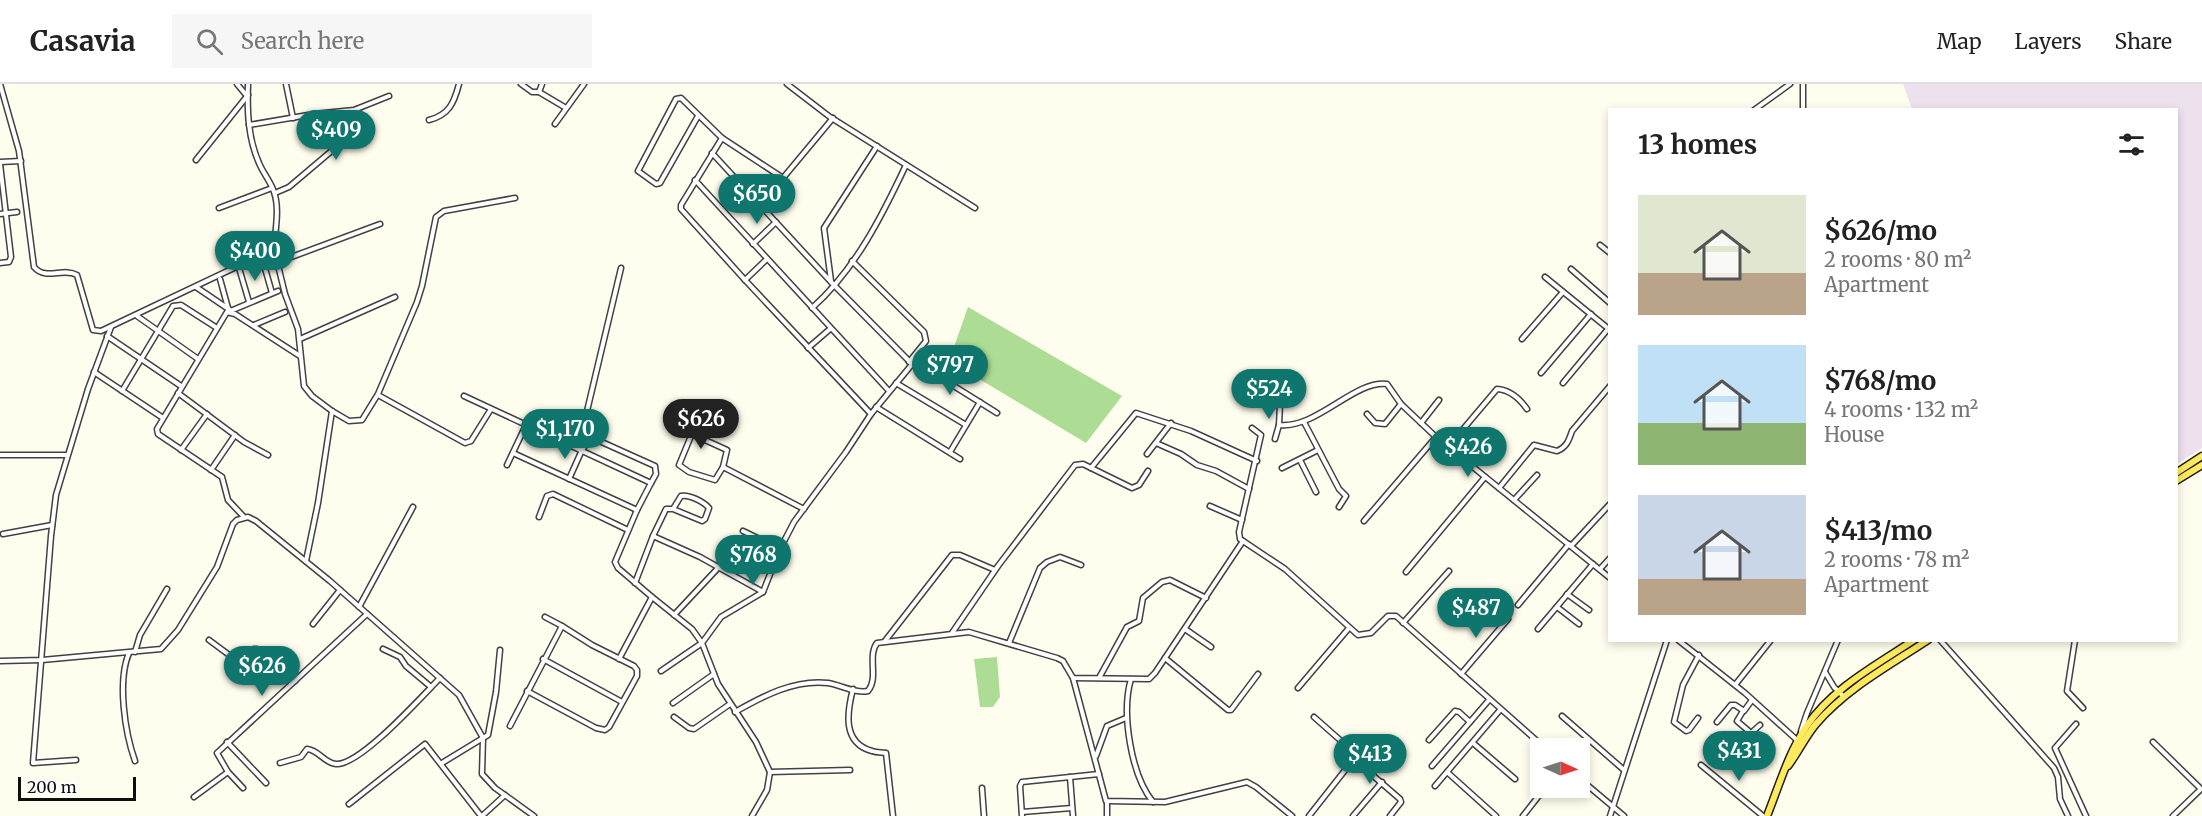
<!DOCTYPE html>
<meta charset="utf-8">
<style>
body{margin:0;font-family:Merriweather,serif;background:#f6f6f6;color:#222;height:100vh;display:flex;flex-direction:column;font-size:22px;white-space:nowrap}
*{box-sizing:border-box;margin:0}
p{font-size:20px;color:#767676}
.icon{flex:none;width:33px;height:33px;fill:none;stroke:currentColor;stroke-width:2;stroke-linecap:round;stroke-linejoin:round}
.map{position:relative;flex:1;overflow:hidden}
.panel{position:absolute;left:1608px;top:24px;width:570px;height:534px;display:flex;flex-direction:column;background:#fff;border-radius:0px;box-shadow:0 3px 9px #0003}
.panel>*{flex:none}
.needle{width:39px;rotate:93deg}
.controls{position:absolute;left:1530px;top:654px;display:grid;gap:12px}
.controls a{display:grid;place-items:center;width:60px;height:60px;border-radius:0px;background:#fff;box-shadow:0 3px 9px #0003;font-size:30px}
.scale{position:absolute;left:18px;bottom:15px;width:118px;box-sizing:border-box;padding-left:6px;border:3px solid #0e0e0e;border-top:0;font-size:16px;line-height:21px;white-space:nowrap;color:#0e0e0e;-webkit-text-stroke:4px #fff;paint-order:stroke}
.price{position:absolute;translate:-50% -51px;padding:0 14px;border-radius:21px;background:#0f766e;color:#fff;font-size:20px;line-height:39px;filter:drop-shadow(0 2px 3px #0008)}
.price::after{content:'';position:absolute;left:50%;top:36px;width:18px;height:14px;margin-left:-9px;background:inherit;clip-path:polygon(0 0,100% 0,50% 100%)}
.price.on{background:#222;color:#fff}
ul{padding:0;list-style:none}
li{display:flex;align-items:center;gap:18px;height:150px;padding:0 30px}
li span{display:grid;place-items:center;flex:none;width:168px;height:120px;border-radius:0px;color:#555}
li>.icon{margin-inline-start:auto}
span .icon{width:72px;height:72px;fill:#fffc;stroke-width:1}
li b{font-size:26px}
h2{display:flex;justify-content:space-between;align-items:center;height:72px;padding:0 30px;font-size:26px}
header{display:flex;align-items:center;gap:36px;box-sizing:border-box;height:84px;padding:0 30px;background:#fff;border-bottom:2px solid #e0e0e0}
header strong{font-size:28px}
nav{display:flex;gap:33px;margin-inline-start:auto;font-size:21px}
.search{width:420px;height:54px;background:#f6f6f6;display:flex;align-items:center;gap:15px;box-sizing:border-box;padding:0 21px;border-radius:0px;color:#767676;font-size:22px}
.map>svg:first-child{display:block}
.industrial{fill:#ede1ed}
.forest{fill:#addd94}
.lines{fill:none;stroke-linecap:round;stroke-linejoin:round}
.minor-casing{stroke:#414141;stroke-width:7}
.primary-casing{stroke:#1f1f1f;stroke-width:9}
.minor{stroke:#fff;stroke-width:4}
.primary{stroke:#ffea5e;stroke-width:6}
</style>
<header>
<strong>Casavia</strong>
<div class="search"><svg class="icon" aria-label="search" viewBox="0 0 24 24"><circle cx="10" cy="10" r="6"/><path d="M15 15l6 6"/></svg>Search here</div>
<nav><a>Map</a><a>Layers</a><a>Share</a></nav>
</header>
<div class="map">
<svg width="2202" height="732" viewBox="0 0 2202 732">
<rect width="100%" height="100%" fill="#fffeee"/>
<polygon class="industrial" points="1903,0 2202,0 2202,364 2177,380 2176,26 1912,25"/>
<g class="forest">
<polygon points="968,223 1122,312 1086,359 949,277"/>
<polygon points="997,573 1000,613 993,623 980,623 974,575"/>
</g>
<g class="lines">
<g class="minor-casing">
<g id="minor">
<path d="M0,0L19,67L34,183C46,197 63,183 77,191L93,246L101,247L274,165L285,210L298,245L304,302L312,312L332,327L349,337L362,336L378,310L417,218L422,202L436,133L444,127L515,114"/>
<polyline points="237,0 247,12"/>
<path d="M248,0C247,27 248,54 259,79C263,89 271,98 274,108C280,125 275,147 274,165"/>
<polyline points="286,0 293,34"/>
<polyline points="521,0 532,8 539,8"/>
<polyline points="542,0 539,8 566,24"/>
<polyline points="787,0 830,33 975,124"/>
<polyline points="1803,0 1803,26"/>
<polyline points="1754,26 1790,0"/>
<polyline points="698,32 660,99 656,100 638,87 676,15 681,14 722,54 783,94 760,122"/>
<path d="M429,36C449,31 454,19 459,0"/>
<polyline points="555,40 584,0"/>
<polyline points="249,41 314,30 354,26 389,12"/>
<polyline points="722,54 681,121 681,125 745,196 871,330"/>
<polyline points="712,69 831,198 912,280"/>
<polyline points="196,76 248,11"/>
<polyline points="0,78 21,77"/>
<polyline points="0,80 11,173 9,178 0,179"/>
<polyline points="783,94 833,34"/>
<polyline points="695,96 889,307"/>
<polyline points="275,109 289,103 341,59 360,45 357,25"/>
<polyline points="219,124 272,104"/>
<polyline points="0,130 17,128"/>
<polyline points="753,160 776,138"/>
<polyline points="1600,161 1610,169"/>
<polyline points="262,174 272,209"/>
<polyline points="852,177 924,248 926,257 909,278"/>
<polyline points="278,178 380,140"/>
<polyline points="239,184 249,218"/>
<polyline points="621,184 587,327 593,339 592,352 595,355 655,382 656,390 651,399"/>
<polyline points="1571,185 1610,219"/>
<polyline points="1545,193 1610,246"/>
<polyline points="220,195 228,224"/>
<polyline points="745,196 767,175"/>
<polyline points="831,197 824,144 877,62"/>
<polyline points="196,203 230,226"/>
<path d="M812,224C855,186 882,132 906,81"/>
<polyline points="228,228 278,207"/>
<polyline points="137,232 198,275"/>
<polyline points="254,241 285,228"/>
<polyline points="107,252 181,302"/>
<polyline points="300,255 395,213"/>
<polyline points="1522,255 1563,208"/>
<polyline points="808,264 830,245"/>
<polyline points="914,277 997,329"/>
<polyline points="94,288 163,334"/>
<polyline points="1541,289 1591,230"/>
<polyline points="896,299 966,341"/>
<polyline points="1563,299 1608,245"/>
<polyline points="122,307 173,222 181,221 217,244"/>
<polyline points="178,309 244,358 268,371"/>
<polyline points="378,311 465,359 471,357 491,325"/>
<polyline points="464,312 651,399 637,426 513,369"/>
<polyline points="876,323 960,375"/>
<polyline points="1367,330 1375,339 1385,340 1401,320"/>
<polyline points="1304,338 1339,405 1346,412 1339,423"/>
<polyline points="1421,339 1439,316"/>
<path d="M1279,341C1317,345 1354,296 1387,300L1401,320L1436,353L1610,494"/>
<polyline points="1252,344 1261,351 1239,448 1240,455 1285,485 1358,551 1371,549 1388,532 1396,532 1545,664"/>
<polygon points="694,351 727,366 723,383 715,396 689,388 679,381 691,352"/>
<polyline points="1275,355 1279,341 1280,320"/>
<polyline points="1156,359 1181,370 1197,381 1216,387 1249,405"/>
<path d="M1448,363L1497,305C1511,306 1520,315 1527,325"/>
<polyline points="181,366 207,330"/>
<polyline points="950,368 980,318"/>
<polyline points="1147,370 1171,339"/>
<polyline points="0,371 67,371"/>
<polyline points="1300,376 1316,408"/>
<polyline points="507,381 526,341"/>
<polyline points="723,383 804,425"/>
<polyline points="1091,384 1136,329 1191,347 1257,377"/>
<polyline points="1282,384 1318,366"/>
<polyline points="211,386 235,351"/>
<polyline points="569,395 582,366 592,352"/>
<path d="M1499,404L1534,361L1557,367C1567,363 1569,356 1572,347L1610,302"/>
<polyline points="1514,416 1537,391"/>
<polyline points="1210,422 1242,436"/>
<polyline points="244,433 228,416 222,393 158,350 157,345 227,228 235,230 300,272"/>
<polyline points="539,433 547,412 553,410 628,446"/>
<polyline points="1364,437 1436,353"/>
<polyline points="743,447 780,465"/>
<polyline points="3,450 52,441"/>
<path d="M653,452L666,425H673L702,437L705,435L709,424C704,418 689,410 681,412L673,425"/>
<polyline points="1571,462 1610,420"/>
<polyline points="306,477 318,419 332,327"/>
<polyline points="1600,485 1610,474"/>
<polyline points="1406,488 1485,393"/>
<polyline points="635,499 653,452 700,473 763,508"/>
<polyline points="1567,510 1589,526"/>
<polyline points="652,513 692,545 702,559 661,587"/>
<polyline points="1518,521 1569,460"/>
<polyline points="359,523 413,423"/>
<polyline points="1557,523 1579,540"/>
<polyline points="674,531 719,483"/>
<polyline points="1403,539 1449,487"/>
<polyline points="313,540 340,506"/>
<polyline points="1185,545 1211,563"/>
<polyline points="1538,545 1593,480"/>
<polyline points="952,549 998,482 1075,381 1083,380 1132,404 1139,401 1148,387"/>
<polyline points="209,556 240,579 244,578 254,565 257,565 295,597"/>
<polyline points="1678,556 1745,609 1798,657"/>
<polyline points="1940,556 2054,684 2058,693 2060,715 2068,732"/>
<polyline points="2075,556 2067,607 2083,624"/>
<polyline points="885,557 952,471 960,471 995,486"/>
<polyline points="1009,559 1040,484 1047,478 1060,473 1081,481"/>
<polyline points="383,565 400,573 406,582 431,603"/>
<polyline points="135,568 140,551 167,505"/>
<path d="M129,569C117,597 125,649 135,677"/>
<polyline points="1165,574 1228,626 1231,626 1258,590"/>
<polyline points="543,575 622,618"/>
<polyline points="619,575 652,513 618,484 615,478 637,426"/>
<polyline points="0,577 42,576 161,565 178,546 217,483 233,440 237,436 248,433 256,437 330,497 459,611 483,654 482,690 495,704 534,732"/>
<polyline points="1825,588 1834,603 1844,613"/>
<polyline points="1461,590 1508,535"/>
<polyline points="1073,594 1106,717 1165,718 1247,698 1256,703 1292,732"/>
<polyline points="1099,594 1127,543 1139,537 1143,514 1162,498 1170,496 1206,514"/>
<path d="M1131,595C1121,629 1131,691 1153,718"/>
<polyline points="1735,601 1771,556"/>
<polyline points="1298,604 1349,544"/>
<path d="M853,605C847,628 842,659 872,667C877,669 882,668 886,669L893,732"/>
<polyline points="527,607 596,644 605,646 609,643 637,592 637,586 634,582 592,561 562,542"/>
<polyline points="673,619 714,590"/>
<polyline points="1743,627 1737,637 1751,649 1760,641"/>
<path d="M735,628C763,612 795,595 828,599C841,601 856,610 868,607C879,594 867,572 877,559L969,548L1057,574L1063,577L1073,594L1149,595L1155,589L1243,457"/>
<polyline points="1562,632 1624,686"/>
<polyline points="674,633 689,644 694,645 730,620"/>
<polyline points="1698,634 1689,646 1686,647 1674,638 1683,601 1699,571"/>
<polyline points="1717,638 1731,621 1735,621 1744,627 1752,616"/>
<polyline points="2076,640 2055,664 2086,732"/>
<polyline points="510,642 562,542 545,533"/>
<polyline points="1801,647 1807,629 1838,556"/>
<polyline points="1429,656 1455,627 1459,628 1470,638"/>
<polyline points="227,658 266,699"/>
<polyline points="2153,658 2201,705 2173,732"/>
<polyline points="1473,659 1515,695"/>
<polyline points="1096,672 1107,642 1126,634"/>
<polyline points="76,676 33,679 51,452 56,411 88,305 111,243"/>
<polyline points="1355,676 1400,715 1401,718 1390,732"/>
<path d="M280,679L301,673L307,665C319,666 324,679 336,680C360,682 422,612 440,594"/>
<polyline points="442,679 488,651 496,608 500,566"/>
<polyline points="1701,681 1763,732"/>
<polyline points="1432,682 1489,616"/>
<polyline points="770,688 850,686"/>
<polyline points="1447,688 1496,732"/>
<polyline points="1070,693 1073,732"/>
<polyline points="1580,695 1624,732"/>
<polyline points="1435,702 1500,626"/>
<polyline points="243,704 228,688 217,669 367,530"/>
<polyline points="982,704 984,732"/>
<polyline points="194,713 228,688"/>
<polyline points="1107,718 1107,732"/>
<polyline points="349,720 425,660 481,732"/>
<polyline points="1022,728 1072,724"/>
<polyline points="482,732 505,711"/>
<polyline points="752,732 767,706 770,688 756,658 718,600 702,559 721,533 763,508 780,465 794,438 846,368 871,330 923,267"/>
<polyline points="1022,732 1020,702 1022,698 1099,690"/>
<polyline points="1309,732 1357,671 1314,633"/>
<polyline points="1353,732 1382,698"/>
<polyline points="1523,732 1545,704"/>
<polyline points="1610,732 1667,556"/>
</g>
</g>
<g class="primary-casing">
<g id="primary">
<polyline points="2176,389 2202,372"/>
<polyline points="2176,397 2202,381"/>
<path d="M1788,682C1798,669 1805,653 1816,640C1847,604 1890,581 1928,556"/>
<path d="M1767,732C1779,702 1788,670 1806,643C1831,605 1876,581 1914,556"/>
</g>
</g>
<use href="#minor" class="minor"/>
<use href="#primary" class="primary"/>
</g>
</svg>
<div class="controls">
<a><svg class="needle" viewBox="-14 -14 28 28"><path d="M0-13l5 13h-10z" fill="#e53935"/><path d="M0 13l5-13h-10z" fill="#767676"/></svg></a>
</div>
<div class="scale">200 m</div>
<b class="price" style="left:336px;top:77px">$409</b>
<b class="price" style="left:757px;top:141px">$650</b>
<b class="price" style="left:255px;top:198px">$400</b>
<b class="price" style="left:950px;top:312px">$797</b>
<b class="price" style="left:1269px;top:336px">$524</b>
<b class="price on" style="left:701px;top:366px">$626</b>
<b class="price" style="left:565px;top:376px">$1,170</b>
<b class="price" style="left:1468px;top:394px">$426</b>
<b class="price" style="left:753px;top:502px">$768</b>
<b class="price" style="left:1476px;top:555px">$487</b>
<b class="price" style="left:262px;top:613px">$626</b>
<b class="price" style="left:1739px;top:698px">$431</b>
<b class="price" style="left:1370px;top:701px">$413</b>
<section class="panel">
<h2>13 homes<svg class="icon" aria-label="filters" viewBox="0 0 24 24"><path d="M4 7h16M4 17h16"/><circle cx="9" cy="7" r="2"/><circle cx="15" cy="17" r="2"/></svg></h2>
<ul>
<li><span style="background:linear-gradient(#dfe7d0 65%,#b9a48a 0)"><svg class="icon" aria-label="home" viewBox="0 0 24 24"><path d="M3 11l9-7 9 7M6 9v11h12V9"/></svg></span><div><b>$626/mo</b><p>2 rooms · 80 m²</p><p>Apartment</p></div></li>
<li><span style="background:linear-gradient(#bfe0f5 65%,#8fb573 0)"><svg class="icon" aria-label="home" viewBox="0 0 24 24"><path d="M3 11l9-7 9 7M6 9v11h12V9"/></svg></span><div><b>$768/mo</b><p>4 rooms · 132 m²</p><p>House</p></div></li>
<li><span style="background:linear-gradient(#c9d6e8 70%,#b9a48a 0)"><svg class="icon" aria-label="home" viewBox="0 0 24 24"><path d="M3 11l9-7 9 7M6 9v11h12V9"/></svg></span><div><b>$413/mo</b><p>2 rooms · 78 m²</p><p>Apartment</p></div></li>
</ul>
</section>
</div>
